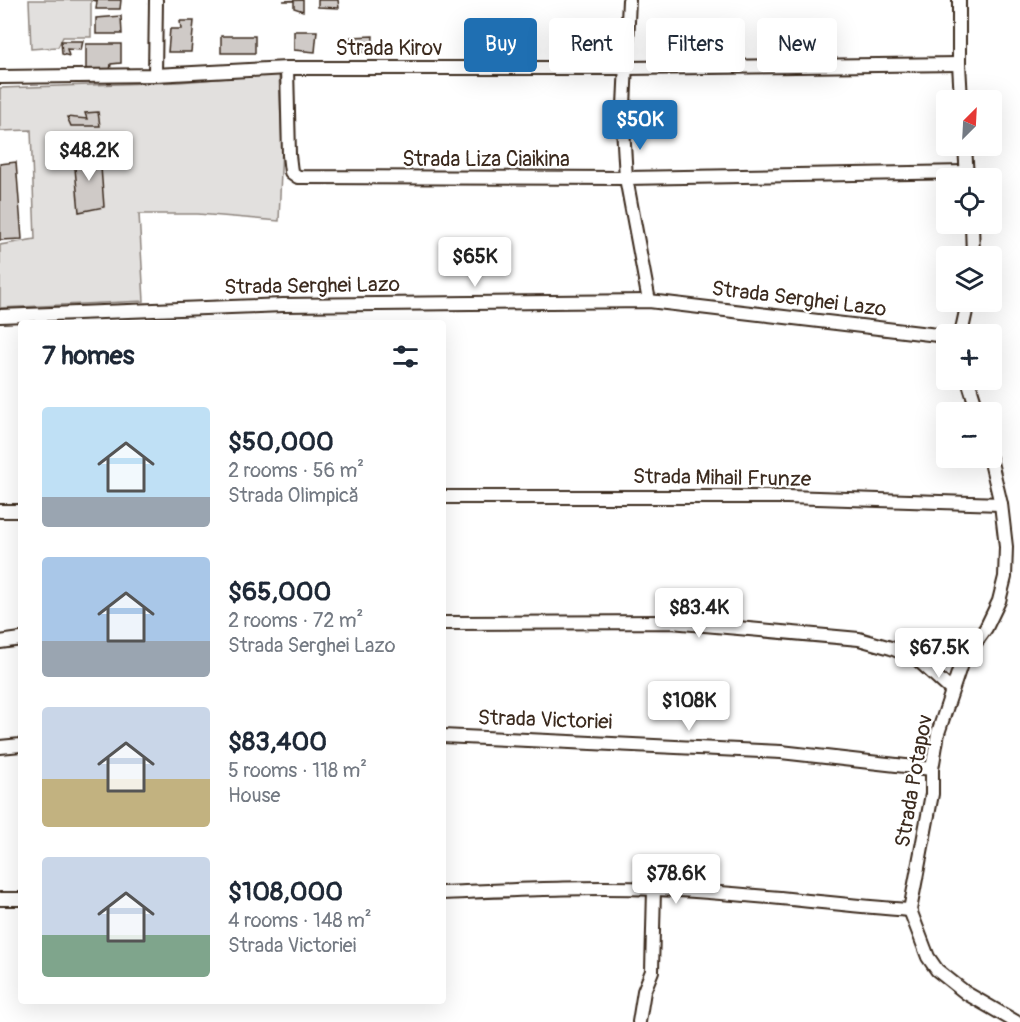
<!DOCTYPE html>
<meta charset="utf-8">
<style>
body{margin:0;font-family:Pangolin,sans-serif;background:#f2f2f3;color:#1f2937;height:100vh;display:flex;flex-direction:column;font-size:22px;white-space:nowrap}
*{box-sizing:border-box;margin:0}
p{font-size:20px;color:#747a83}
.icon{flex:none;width:33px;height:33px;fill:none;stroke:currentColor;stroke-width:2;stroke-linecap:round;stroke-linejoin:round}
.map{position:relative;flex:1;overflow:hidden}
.panel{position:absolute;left:18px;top:320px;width:428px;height:684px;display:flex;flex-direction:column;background:#fff;border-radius:6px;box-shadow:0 6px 24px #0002}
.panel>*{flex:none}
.guide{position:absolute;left:464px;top:18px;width:466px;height:54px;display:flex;gap:12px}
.needle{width:39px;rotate:24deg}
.buttons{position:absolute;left:936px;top:90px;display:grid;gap:12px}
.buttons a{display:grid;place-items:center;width:66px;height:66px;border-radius:6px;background:#fff;box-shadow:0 6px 24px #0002;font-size:30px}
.price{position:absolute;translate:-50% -51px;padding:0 14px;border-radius:6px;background:#fff;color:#222;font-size:20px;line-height:39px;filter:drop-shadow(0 2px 3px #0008)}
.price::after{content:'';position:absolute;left:50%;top:36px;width:18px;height:14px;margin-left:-9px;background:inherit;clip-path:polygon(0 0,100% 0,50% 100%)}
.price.current{background:#1f6fb2;color:#fff}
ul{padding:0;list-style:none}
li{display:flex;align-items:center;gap:18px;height:150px;padding:0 24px}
li span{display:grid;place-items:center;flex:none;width:168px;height:120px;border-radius:6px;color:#555}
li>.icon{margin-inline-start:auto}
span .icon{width:72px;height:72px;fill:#fffc;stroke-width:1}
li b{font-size:26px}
h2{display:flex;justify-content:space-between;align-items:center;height:72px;padding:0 24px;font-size:26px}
.pill{padding:0 21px;border-radius:6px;background:#fff;box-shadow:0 6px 24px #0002;font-size:21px;line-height:54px}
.pill.current{background:#1f6fb2;color:#fff}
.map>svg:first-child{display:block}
.green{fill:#e2e0de;stroke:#8e857e;stroke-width:1.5}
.building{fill:#cfcac7;stroke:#3b2a1e;stroke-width:1.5}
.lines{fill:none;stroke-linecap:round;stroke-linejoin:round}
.minor-casing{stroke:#3b2a1e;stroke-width:16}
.minor{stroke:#fff;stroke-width:12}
.labels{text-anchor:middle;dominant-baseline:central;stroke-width:4.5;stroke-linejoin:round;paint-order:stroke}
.street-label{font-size:21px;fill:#3b2a1e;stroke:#fff}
</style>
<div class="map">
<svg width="1020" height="1022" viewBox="0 0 1020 1022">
<rect width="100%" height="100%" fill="#fff"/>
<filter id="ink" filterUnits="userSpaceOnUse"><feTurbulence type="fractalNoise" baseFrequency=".0167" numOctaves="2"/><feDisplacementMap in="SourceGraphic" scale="12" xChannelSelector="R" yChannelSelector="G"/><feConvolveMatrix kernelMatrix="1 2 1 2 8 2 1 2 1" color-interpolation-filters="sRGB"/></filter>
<g filter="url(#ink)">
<g class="green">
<polygon points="29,0 91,0 91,37 63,37 58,47 31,49"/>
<polygon points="279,74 282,145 279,221 198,214 139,214 144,301 0,308 0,245 35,239 31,130 0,131 0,88 179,82"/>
</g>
<g class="building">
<polygon points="92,0 121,0 120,9 96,9 97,1"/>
<polygon points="303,0 303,11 294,8 294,1 283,1"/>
<polygon points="318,0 338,0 339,8 318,7"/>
<polygon points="121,16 122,34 96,34 96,18"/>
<polygon points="180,21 194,21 191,52 168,52 170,29 181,29"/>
<polygon points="294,31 317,31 315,52 294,50"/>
<rect x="221" y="36" width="34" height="17"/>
<polygon points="373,36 372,52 354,52 351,37"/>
<polygon points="61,41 83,41 81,50 67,49 69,56 62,54"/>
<polygon points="86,44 121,44 121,63 111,64 110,71 86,70"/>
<polygon points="98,112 100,126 71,126 67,117 87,119 85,113"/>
<polygon points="100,154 104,207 79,212 74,157"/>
<polygon points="16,162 22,239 0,240 0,164"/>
</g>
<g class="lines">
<g class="minor-casing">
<g id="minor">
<polyline points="629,0 623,127 626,178 649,301"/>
<polyline points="959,0 959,64 961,100"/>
<polyline points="287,68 289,155 291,172 298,177 626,178 967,172"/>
<polyline points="155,75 156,0"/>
<polyline points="0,77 155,75 287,68 626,68 959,64"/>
<polyline points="965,146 967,178"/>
<polyline points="972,224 973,256"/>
<polyline points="0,316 283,305 649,301 946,336"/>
<polyline points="961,334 968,302"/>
<polyline points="968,380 978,412"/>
<polyline points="990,458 1001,504 1006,547 1005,577 999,601 986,628 962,661 938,733 932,769 932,794 910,910 928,957 937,970 966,993 1016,1022"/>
<polyline points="442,497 787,497 1001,504"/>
<polyline points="0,511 21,511"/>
<polyline points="442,623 671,622 859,639 891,648 917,659 951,690"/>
<polyline points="0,642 21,639"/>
<polyline points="442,736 781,752 932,769"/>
<polyline points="0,747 21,745"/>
<path d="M442,893C514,890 585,886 656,889C741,892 825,904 910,910"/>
<polyline points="0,899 21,899"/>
<polyline points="639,1022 644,991 652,971 654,889"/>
</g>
</g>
<use href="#minor" class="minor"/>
</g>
</g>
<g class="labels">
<g class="street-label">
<text x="389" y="48">Strada Kirov</text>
<text x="486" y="159">Strada Liza Ciaikina</text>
<text transform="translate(312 286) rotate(-1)">Strada Serghei Lazo</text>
<text transform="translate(799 299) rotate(7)">Strada Serghei Lazo</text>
<text transform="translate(722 478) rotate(1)">Strada Mihail Frunze</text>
<text transform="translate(545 720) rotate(2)">Strada Victoriei</text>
<text transform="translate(914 781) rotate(-80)">Strada Potapov</text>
</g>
</g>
</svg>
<div class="buttons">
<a><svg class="needle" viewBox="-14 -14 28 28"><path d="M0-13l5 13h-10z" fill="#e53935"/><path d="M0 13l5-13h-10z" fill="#747a83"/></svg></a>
<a><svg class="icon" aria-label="locate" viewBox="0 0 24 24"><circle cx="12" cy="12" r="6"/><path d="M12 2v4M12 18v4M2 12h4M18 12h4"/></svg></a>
<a><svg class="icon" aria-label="layers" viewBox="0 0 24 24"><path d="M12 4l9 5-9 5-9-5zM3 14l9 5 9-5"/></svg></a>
<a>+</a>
<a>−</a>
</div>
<b class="price current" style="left:640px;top:151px">$50K</b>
<b class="price" style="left:89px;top:182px">$48.2K</b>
<b class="price" style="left:475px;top:288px">$65K</b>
<b class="price" style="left:699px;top:639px">$83.4K</b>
<b class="price" style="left:939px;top:679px">$67.5K</b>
<b class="price" style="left:689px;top:732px">$108K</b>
<b class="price" style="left:676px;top:905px">$78.6K</b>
<div class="guide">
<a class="pill current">Buy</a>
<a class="pill">Rent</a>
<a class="pill">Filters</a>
<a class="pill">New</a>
</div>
<section class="panel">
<h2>7 homes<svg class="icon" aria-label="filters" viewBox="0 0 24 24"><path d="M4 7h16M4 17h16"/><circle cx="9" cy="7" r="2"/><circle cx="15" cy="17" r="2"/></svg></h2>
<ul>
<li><span style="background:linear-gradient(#bfe0f5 75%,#9aa5b1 0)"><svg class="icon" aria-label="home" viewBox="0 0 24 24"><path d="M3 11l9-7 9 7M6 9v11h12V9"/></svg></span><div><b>$50,000</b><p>2 rooms · 56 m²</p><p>Strada Olimpică</p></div></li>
<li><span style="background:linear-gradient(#a9c7e8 70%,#9aa5b1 0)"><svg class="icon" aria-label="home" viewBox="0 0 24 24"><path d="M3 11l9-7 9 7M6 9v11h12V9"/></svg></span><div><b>$65,000</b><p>2 rooms · 72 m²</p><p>Strada Serghei Lazo</p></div></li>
<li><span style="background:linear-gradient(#c9d6e8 60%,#c2b280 0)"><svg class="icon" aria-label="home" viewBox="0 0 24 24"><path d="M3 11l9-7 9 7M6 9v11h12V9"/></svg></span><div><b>$83,400</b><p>5 rooms · 118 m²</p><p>House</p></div></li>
<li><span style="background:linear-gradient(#c9d6e8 65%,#7fa58c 0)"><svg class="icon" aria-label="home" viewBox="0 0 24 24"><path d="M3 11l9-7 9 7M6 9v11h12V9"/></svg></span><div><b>$108,000</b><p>4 rooms · 148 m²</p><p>Strada Victoriei</p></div></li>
</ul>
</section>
</div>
